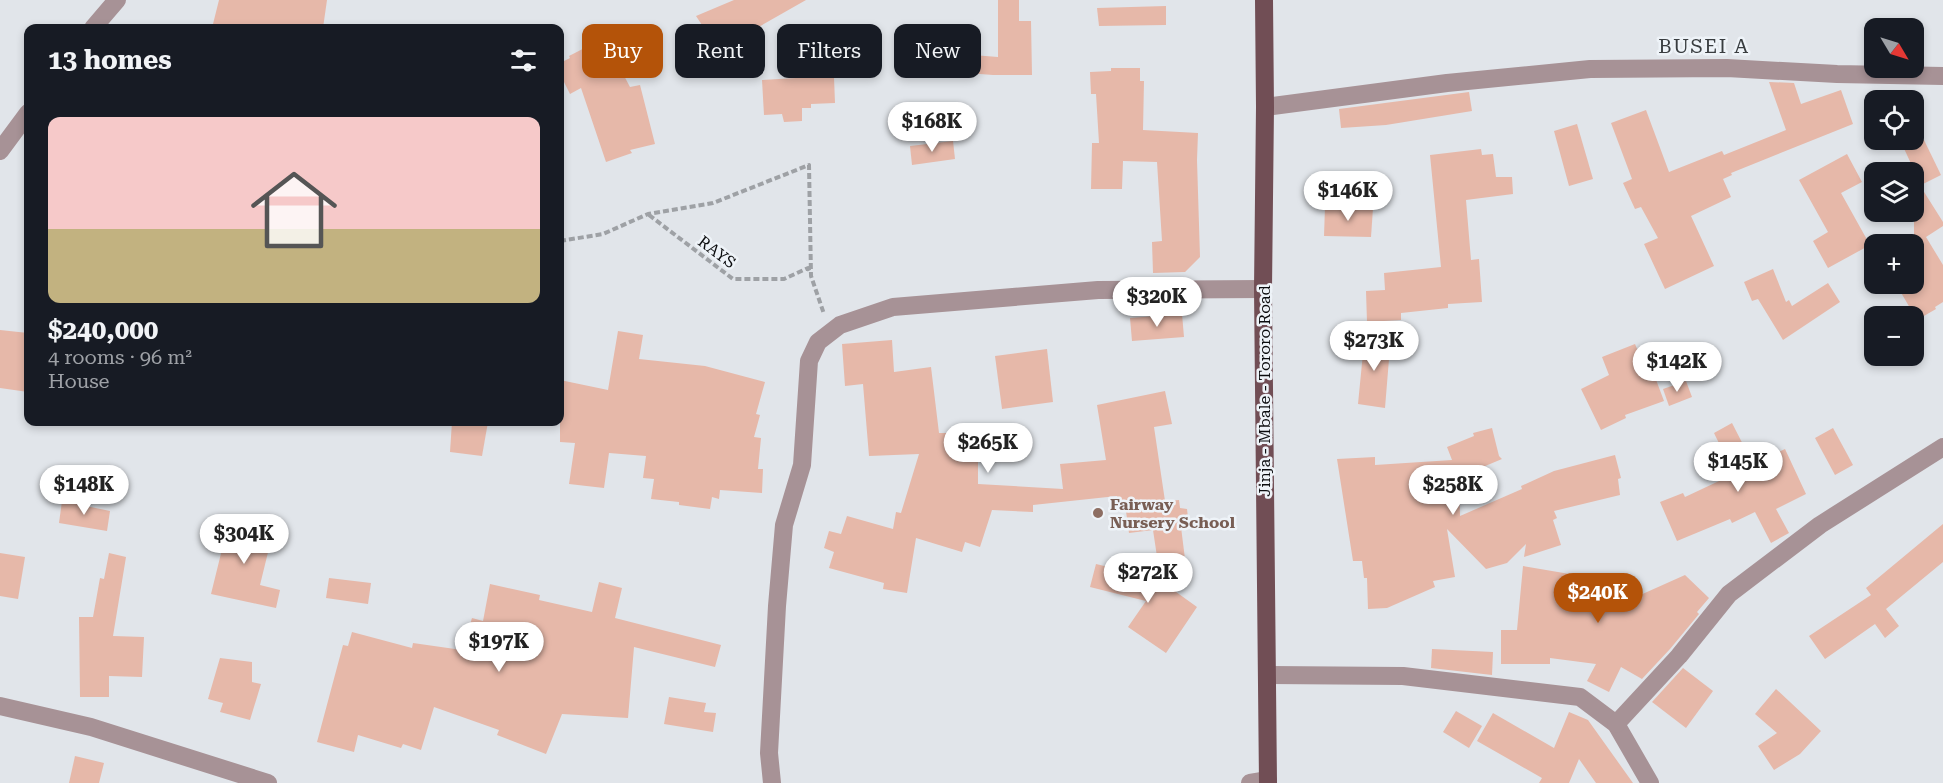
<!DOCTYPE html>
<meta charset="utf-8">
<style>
body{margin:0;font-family:"Roboto Serif",serif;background:#20242c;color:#f1f3f6;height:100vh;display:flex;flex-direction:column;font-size:22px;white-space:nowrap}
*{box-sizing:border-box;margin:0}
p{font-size:20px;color:#9ea1a6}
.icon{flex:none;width:33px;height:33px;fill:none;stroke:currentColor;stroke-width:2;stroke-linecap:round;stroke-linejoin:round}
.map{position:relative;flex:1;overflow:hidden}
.details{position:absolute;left:24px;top:24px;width:540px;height:402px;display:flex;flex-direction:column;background:#171b24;border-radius:12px;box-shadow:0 3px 9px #0003}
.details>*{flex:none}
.hud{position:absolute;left:582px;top:24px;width:570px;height:54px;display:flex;gap:12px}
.needle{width:39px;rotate:128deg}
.buttons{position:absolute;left:1864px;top:18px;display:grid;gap:12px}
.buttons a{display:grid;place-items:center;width:60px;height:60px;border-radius:12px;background:#171b24;box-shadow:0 3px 9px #0003;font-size:30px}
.price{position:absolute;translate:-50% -51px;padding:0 14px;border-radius:21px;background:#fff;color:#222;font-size:20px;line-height:39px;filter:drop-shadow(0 2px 3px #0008)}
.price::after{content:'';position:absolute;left:50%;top:36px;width:18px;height:14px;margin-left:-9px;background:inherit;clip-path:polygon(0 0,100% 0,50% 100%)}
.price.on{background:#b45309;color:#fff}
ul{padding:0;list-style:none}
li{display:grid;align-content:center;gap:12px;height:318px;padding:0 24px}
li span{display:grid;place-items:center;height:186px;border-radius:12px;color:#555}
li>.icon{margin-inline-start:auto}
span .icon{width:108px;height:108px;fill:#fffc;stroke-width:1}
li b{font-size:26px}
h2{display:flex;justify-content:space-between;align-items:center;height:72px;padding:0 24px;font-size:26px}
.pill{padding:0 21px;border-radius:12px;background:#171b24;box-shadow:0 3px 9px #0003;font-size:21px;line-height:54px}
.pill.on{background:#b45309;color:#fff}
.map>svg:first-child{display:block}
.building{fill:#e6b8a9}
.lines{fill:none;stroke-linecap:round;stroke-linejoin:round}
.path{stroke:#9ea1a5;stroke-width:4;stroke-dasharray:6 3;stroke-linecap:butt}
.street{stroke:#a79296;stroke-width:18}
.primary{stroke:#714e55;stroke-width:18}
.education-dot{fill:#8d6e63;stroke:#eef3f8;stroke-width:2}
.labels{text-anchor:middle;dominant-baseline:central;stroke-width:5;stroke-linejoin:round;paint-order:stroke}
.street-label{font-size:16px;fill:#0b0c0e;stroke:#eef3f8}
.education-label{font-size:16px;font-weight:bold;fill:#785e54;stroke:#eef3f8;text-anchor:start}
.quarter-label{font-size:20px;letter-spacing:1.5px;fill:#393d40;stroke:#eef3f8}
</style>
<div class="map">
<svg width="1943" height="783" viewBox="0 0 1943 783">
<rect width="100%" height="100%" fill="#e1e5ea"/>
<g class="building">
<polygon points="219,0 327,0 323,28 229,28 213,24"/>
<polygon points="734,0 806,0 755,29 733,37 730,29 712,40 696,16"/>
<polygon points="998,0 1019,0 1019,21 1031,21 1032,75 993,75 954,72 943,62 954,49 960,54 998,57"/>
<polygon points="1166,6 1166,25 1099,26 1097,8"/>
<polygon points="832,25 835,103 811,104 811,108 802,108 802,121 784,122 782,114 764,115 762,80 813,77 811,27"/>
<polygon points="604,38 630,87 640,85 655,144 630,150 632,153 606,162 581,88 570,94 560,74 560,63 570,58 569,56"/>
<polygon points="1111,68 1140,68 1140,81 1144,81 1143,130 1198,133 1197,160 1200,257 1185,272 1153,273 1152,242 1162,241 1157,162 1123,161 1122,189 1091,189 1092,143 1099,143 1096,94 1091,94 1090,72 1111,71"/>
<polygon points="1769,82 1794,83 1801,104 1841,90 1853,124 1731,173 1732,175 1723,179 1731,197 1691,216 1714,266 1665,289 1644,244 1658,238 1641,207 1635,209 1623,183 1632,179 1611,123 1646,110 1669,172 1722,151 1724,155 1786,130"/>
<polygon points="1469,92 1472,111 1386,125 1341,128 1339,109"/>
<polygon points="1577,124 1593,179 1569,186 1554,131"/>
<polygon points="1900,140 1924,140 1941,175 1921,185"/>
<polygon points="953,141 955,159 912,165 910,146"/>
<polygon points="1481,149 1482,155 1493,154 1496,177 1512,177 1513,194 1466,200 1471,260 1479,259 1482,302 1448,304 1448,308 1401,313 1401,320 1367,322 1366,291 1385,290 1384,273 1441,267 1430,155"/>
<polygon points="1847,154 1862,182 1841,193 1870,245 1828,268 1813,241 1828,232 1799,180"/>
<polygon points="1914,176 1943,222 1943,226 1926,237 1943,265 1943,302 1935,307 1936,309 1917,320 1896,284 1914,284"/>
<polygon points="1325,207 1373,208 1371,237 1324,236"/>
<polygon points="1773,269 1786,302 1789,300 1792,306 1828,283 1840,302 1783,340 1758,299 1752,301 1744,282"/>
<polygon points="1182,314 1184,337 1132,341 1130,318"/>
<polygon points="0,330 28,333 28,392 0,388"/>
<polygon points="618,331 643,335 639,359 705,366 765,382 756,414 760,415 754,437 761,438 758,469 763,469 762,493 720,490 719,499 712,497 710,509 679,505 679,502 651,499 654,479 643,478 646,456 609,453 604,488 569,484 575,443 560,442 560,380 608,390"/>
<polygon points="1382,333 1389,359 1385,408 1358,404 1363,353 1359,340"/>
<polygon points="892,340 894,372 931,367 939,433 978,433 978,484 1063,489 1060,464 1106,460 1097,405 1165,391 1172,424 1154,427 1165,501 1179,500 1180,508 1187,509 1189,526 1181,527 1186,567 1159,570 1153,530 1129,533 1125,504 1118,504 1117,496 1033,505 1033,512 992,510 980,547 965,542 962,552 916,538 907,593 883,589 884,583 829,568 834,552 824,548 829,531 841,534 847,516 893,529 896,512 901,513 919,454 869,456 863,384 845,386 842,344"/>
<polygon points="1635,344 1643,363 1649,361 1664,401 1625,415 1626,418 1601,430 1581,389 1609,375 1602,357"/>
<polygon points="1047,349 1053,402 1002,409 995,356"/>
<polygon points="1686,381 1692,397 1669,406 1663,389"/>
<polygon points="452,422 488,422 482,456 450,452"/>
<polygon points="1732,423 1753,464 1785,449 1806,494 1776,509 1789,533 1771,543 1755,512 1732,523 1730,519 1677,541 1660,502 1683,493 1685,497 1734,474 1714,433"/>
<polygon points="1492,428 1499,456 1502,459 1459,477 1460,516 1522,489 1521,486 1554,471 1615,455 1621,478 1618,479 1620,495 1554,511 1557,518 1553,520 1561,545 1524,557 1526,544 1507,563 1486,569 1447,529 1455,577 1433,581 1435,587 1387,608 1368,609 1367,578 1364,578 1362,561 1353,561 1337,459 1375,457 1375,465 1452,460 1447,447 1474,436 1473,433"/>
<polygon points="1833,428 1853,465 1835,475 1815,438"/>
<polygon points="62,501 110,511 107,531 59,523"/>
<polygon points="230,517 260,525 258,532 272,536 260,585 280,590 276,608 211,594"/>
<polygon points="1943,524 1943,562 1886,609 1899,626 1885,638 1875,624 1825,659 1809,636 1871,595 1866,588"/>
<polygon points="0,553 25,557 18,599 0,596"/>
<polygon points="109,553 126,557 113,636 144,637 142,677 109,676 109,697 80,697 79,617 93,617 100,578 104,579"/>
<polygon points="1096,564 1158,579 1197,607 1166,653 1128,627 1146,601 1090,587"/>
<polygon points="1523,566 1605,580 1600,613 1685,575 1709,598 1697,612 1699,614 1670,649 1642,679 1621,667 1609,692 1587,681 1596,664 1550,658 1550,664 1501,664 1501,630 1517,630"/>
<polygon points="329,578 371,583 368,604 326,598"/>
<polygon points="599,582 622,588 615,618 721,645 715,667 634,647 628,718 562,714 546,754 497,735 499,730 434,707 421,750 403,744 401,748 358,735 354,752 317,742 343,645 348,646 352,632 412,648 413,643 462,650 472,618 483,621 490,584 540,595 539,600 592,612"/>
<polygon points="1432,649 1493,652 1492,675 1431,668"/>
<polygon points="220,658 252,662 252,682 261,684 250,720 220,712 223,703 208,699"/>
<polygon points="1683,668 1713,691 1686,728 1652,702"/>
<polygon points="1776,689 1821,731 1800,754 1774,770 1758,746 1777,733 1755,714"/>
<polygon points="669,697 706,703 704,712 716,713 713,732 664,724"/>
<polygon points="1456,711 1482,726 1469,748 1443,732"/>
<polygon points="1569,712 1588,720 1633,783 1596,783 1579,759 1569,783 1539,783 1542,778 1477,741 1493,713 1554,748"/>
<polygon points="75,756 104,763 99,783 69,783"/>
</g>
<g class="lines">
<g class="path">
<polyline points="649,215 733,279 784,279 808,268 810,272"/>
<polyline points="560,241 603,234 648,214 713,203 809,165 811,276 824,314"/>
</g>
<g class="street">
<polyline points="93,28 117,0"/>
<polyline points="1265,107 1447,83 1590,69 1727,68 1837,74 1943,76"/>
<polyline points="0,151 28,113"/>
<polyline points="1267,675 1403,676 1580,697 1616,724 1650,783"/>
<polyline points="0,706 91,727 268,783"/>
<polyline points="1616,724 1679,656 1729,594 1820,525 1943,447"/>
<polyline points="772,783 769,753 777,606 784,525 802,465 809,361 818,342 840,325 893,307 1098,290 1263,289"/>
<polyline points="1250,783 1268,780"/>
</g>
<polyline class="primary" points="1264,0 1265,107 1263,289 1268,783"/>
</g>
<circle class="education-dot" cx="1098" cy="513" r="6"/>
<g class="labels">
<g class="street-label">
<text transform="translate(717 252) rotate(37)">RAYS</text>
<text transform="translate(1264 391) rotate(-90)">Jinja - Mbale - Tororo Road</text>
</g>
<g class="education-label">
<text x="1110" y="504">Fairway<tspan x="1110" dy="18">Nursery School</tspan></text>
</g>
<g class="quarter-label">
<text x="1704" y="46">BUSEI A</text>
</g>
</g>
</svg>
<div class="buttons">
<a><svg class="needle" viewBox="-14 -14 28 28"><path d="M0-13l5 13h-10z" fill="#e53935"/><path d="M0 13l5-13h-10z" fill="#9ea1a6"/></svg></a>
<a><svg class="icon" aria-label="locate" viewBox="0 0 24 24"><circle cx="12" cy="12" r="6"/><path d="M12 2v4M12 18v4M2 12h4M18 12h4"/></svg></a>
<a><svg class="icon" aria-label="layers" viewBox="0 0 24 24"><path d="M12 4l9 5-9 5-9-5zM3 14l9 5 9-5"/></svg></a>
<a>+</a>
<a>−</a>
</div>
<b class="price" style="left:932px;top:153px">$168K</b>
<b class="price" style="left:1348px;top:222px">$146K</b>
<b class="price" style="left:1157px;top:328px">$320K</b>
<b class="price" style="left:1374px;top:372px">$273K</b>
<b class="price" style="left:1677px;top:393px">$142K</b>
<b class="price" style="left:988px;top:474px">$265K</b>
<b class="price" style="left:1738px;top:493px">$145K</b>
<b class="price" style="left:84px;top:516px">$148K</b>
<b class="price" style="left:1453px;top:516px">$258K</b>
<b class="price" style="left:244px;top:565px">$304K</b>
<b class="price" style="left:1148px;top:604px">$272K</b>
<b class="price on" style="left:1598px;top:624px">$240K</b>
<b class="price" style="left:499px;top:673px">$197K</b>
<div class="hud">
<a class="pill on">Buy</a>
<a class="pill">Rent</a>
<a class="pill">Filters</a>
<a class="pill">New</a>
</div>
<section class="details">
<h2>13 homes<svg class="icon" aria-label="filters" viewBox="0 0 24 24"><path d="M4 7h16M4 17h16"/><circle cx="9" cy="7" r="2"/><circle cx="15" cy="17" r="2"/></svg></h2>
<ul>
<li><span style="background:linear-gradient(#f6c9c9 60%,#c2b280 0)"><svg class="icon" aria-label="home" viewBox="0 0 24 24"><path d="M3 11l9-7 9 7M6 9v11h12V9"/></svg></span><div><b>$240,000</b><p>4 rooms · 96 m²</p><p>House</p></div></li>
</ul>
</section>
</div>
